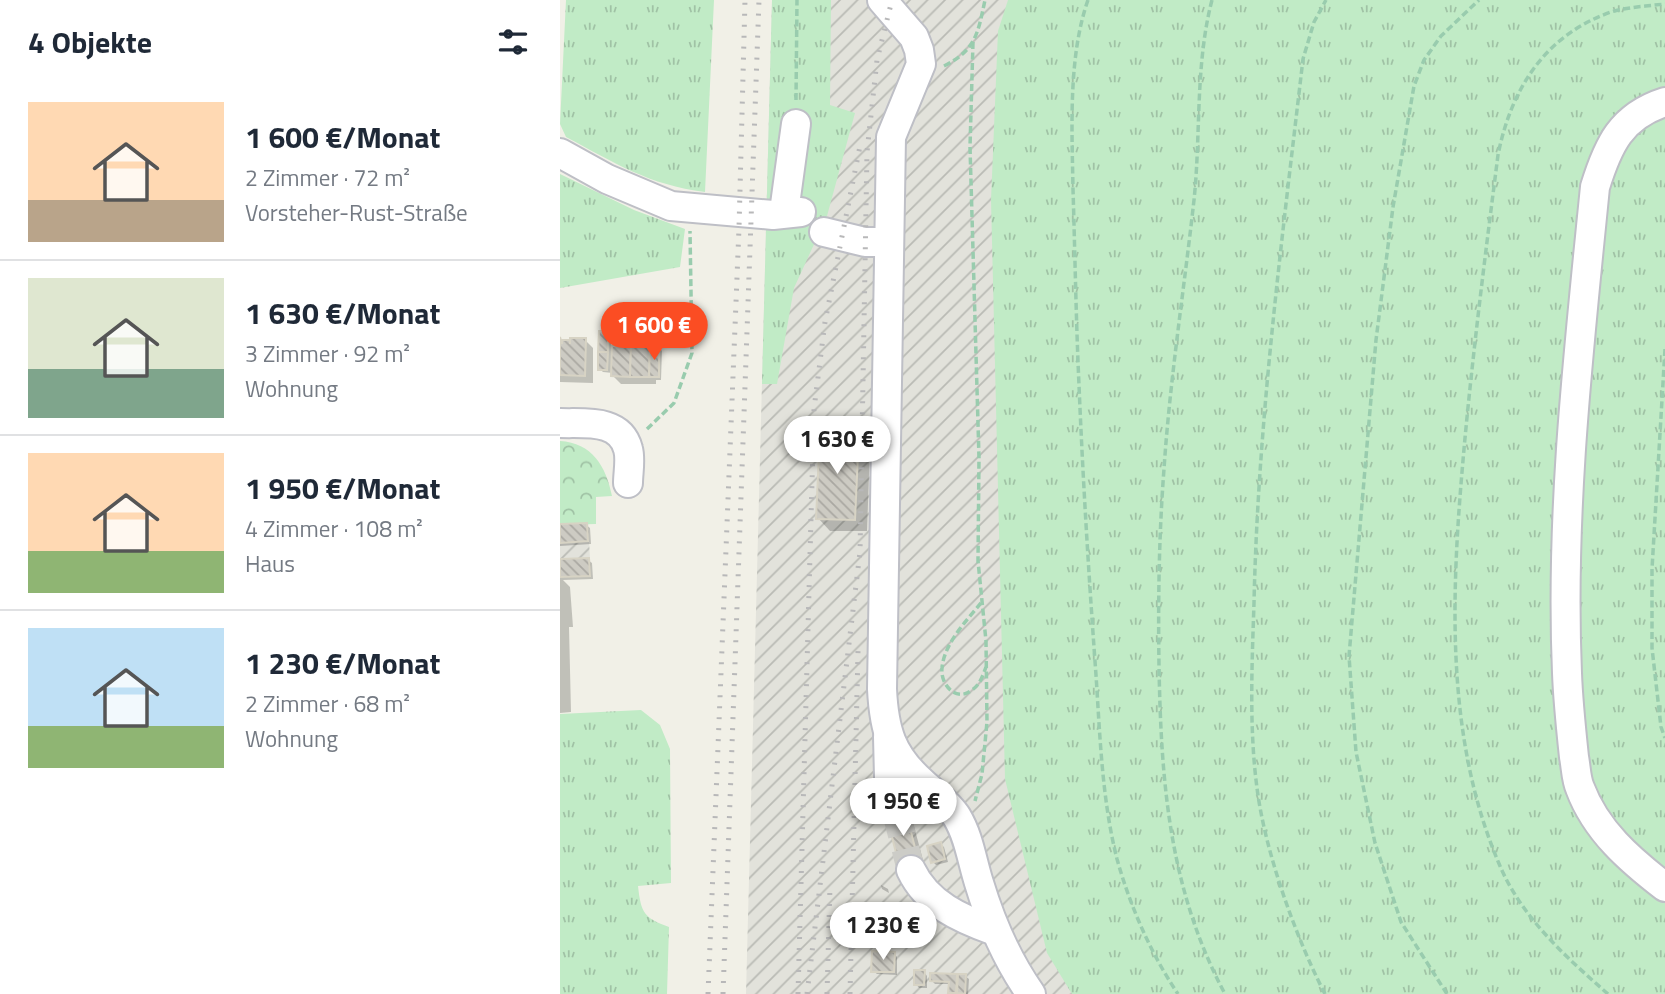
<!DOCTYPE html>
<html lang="de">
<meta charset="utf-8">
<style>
body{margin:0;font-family:"Titillium Web",sans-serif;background:#f6f6f7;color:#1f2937;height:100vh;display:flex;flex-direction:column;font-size:26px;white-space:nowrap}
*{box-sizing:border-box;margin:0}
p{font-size:23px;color:#747a83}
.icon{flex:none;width:38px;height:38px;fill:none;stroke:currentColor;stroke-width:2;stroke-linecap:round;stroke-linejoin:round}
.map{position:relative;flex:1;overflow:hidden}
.side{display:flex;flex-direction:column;background:#fff;width:560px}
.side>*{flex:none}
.price{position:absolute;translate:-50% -60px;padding:0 16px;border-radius:24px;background:#fff;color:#222;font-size:23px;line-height:46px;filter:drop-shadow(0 2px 4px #0008)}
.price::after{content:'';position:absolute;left:50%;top:42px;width:21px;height:16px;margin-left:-10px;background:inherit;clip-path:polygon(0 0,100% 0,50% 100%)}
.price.on{background:#fb4d23;color:#fff}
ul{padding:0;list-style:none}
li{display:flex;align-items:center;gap:21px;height:175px;padding:0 28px}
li+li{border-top:2px solid #e0e1e3}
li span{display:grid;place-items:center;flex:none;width:196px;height:140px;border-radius:0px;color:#555}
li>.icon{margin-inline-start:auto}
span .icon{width:84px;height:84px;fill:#fffc;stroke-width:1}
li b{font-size:30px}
h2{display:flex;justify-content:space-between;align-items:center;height:84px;padding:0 28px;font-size:30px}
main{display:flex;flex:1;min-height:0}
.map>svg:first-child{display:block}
.industrial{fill:url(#industrial-furrows)}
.grass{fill:url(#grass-tufts)}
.park{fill:url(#park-crowns)}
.shadow{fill:#0003}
.building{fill:url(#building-back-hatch);stroke:#d7d3c4;stroke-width:2}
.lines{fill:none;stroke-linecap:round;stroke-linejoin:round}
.minor-tunnel{stroke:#ccccc7;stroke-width:28;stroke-dasharray:28 14;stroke-linecap:butt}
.minor-casing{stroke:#bebfc6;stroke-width:32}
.path{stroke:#99ccae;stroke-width:3.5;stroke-dasharray:7 3.5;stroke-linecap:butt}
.minor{stroke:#fff;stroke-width:28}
.rail{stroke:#b8b8b9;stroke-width:5;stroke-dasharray:2 9;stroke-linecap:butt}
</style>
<main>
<section class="side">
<h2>4 Objekte<svg class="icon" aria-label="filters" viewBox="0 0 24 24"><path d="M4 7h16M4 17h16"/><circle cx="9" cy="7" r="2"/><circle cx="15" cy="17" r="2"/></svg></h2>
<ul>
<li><span style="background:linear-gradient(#ffd9b3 70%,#b9a48a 0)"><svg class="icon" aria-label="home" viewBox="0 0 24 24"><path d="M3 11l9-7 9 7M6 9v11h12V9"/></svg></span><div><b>1 600 €/Monat</b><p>2 Zimmer · 72 m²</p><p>Vorsteher-Rust-Straße</p></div></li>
<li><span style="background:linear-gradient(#dfe7d0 65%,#7fa58c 0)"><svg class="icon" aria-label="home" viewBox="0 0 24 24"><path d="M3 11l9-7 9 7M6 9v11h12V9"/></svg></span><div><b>1 630 €/Monat</b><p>3 Zimmer · 92 m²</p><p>Wohnung</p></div></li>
<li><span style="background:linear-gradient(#ffd9b3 70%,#8fb573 0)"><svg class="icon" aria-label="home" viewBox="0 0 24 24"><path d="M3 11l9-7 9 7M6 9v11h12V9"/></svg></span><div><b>1 950 €/Monat</b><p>4 Zimmer · 108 m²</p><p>Haus</p></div></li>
<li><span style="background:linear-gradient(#bfe0f5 70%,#8fb573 0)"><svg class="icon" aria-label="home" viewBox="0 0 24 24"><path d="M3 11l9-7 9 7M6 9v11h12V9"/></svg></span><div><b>1 230 €/Monat</b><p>2 Zimmer · 68 m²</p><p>Wohnung</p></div></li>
</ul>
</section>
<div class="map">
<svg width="1105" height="994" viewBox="0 0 1105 994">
<defs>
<pattern id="industrial-furrows" width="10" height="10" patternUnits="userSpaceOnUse" patternTransform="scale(1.75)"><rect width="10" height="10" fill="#e2e2db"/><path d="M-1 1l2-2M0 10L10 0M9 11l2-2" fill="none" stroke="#babbb5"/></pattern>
<pattern id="grass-tufts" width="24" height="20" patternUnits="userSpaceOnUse" patternTransform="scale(1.75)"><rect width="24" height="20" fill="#c1ebc6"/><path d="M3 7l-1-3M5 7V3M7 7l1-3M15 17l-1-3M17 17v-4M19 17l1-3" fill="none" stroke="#a0c2a5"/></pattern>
<pattern id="park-crowns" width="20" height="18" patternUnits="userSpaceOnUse" patternTransform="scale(1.75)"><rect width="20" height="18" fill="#c1ebc6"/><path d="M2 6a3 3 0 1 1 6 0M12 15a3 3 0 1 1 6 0" fill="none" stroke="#a0c2a5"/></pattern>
<pattern id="building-back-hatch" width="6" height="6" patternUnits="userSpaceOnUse" patternTransform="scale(1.75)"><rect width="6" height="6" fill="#cdcbc3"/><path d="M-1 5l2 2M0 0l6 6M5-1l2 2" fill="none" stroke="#aaa8a2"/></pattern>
</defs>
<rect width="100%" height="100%" fill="#f1f0e7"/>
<g class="industrial">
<polygon points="212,0 1105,0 1105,994 186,994"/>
<polygon points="28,523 31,576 0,578 0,524"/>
</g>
<g class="grass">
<path d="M6,0H154L145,192C89,185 55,163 6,137L0,124Z"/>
<polygon points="212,0 271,0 270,105 295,113 267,216 234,288 217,384 202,384"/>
<polygon points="448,0 1105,0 1105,994 512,994 487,953 445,779 431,200 438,31"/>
<polygon points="0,174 74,210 125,229 120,267 0,288"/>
<path d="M81,710L100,725L110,749L111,883L78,886C81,913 84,918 109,927L107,994H0V714Z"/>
</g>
<path class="park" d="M0,441C32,443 46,466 52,496L36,497V524L0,525Z"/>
<g class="shadow">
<polygon points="48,333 51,337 51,348 99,347 102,351 101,380 96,380 96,384 61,384 53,376 53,373 43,372 40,369"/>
<polygon points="0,339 4,342 25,340 33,348 33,383 0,382"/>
<polygon points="298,435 310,447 307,531 270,531 258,518"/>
<polygon points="26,525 30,528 31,544 0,546 0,526"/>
<polygon points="28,560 32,563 33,579 3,580 10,587 13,627 9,627 11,712 0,713 0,561"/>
<polygon points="343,807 351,815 367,875 351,879"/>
<polygon points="380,844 384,847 388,862 376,865 373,862"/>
<polygon points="321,885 328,889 329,893 322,889"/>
<polygon points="323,909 326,912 326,929 321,929 317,925"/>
<polygon points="334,953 337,957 337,975 317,974 313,971"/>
<polygon points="364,972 367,976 367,988 359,988 356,984"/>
<polygon points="372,974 405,976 409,979 408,994 392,994 390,984 375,984 371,980"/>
</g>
<g class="building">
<polygon points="39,331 48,331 48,352 38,352"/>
<polygon points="0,337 2,344 2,340 10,340 10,344 10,338 26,338 25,376 0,375"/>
<polygon points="52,346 71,346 70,377 51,376"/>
<polygon points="71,346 90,346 89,377 70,377"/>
<polygon points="90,346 99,346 99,377 89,377"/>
<polygon points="38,352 48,352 47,370 38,370"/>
<polygon points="260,431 299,433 295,520 256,519"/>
<polygon points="27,523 28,541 0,543 0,524"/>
<polygon points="29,558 30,576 0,577 0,559"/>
<polygon points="344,805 360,867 341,872 325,810"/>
<polygon points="381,842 385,859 371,863 367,846"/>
<polygon points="316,907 324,907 323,926 315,926"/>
<polygon points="312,951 335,952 334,972 311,972"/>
<polygon points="354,970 365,970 364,985 354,985"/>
<polygon points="370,973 397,974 396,993 388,993 389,982 370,981"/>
<polygon points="398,974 406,974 405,994 397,993"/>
</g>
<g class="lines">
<polyline class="minor-tunnel" points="335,808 351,870"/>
<g class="minor-casing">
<g id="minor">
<path d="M322,0L354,37L359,50L361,64L331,137L322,689C324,730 331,755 363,783C375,794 389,804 397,817C409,837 412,861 419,883C431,923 447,960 471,994"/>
<path d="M1105,102C1061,116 1048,145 1035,187C1019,348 1000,510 1007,673C1008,701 1011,729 1014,757C1016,767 1016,779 1020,788C1036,831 1070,860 1105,887"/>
<polyline points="0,153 47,179 111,206 213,215 241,212"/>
<polyline points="224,212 236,124"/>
<polyline points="264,232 305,242 328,242"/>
<path d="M0,423C24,424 60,418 68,449C71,459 68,473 68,483"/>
<polyline points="328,737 329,777 335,808"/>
<path d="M351,870C367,904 401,919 435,931"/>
</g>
</g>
<g class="path">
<path d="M528,0C508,57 512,129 513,189C515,254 516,320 519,385C523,482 529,579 536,675C540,736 542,800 557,859C570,906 591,954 618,994"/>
<path d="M652,0C635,65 641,134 634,200C624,290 610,379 604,469C599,534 598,600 599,665C601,782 609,889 665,994"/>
<polyline points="413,42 410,147 419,458 418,561 426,641 427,722 422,774 415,801"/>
<path d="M384,66C416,50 418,33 425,0"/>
<polyline points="236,100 237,0"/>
<polyline points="1105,349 1092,569 1092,648 1101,727 1105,738"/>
<polyline points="87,429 114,403 132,353 130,231"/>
<path d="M421,603C406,621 384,644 382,668C380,684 396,703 412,690C420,685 423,675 426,667"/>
<path d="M765,994C736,938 705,852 697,788C689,728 692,664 694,603C698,421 722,240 743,59L754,22L766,0"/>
<polyline points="887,994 841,922 815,843 796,752 789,656 816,340 833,207 854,86 864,60 881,36 919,0"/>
<path d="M1048,994C1007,958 962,918 940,866C882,732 892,580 905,438C914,343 926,249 938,155C951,89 985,35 1051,12C1068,7 1087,6 1105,4"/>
</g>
<use href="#minor" class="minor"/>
<g class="rail">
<polyline points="148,994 179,228 185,0"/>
<polyline points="163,994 199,0"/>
<polyline points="238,994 254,409 265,322 300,146"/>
<polyline points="247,994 300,552 307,152 317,60 332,0"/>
<polyline points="267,994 270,886"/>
<polyline points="290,994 298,651"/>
</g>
</g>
</svg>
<b class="price on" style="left:94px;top:362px">1 600 €</b>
<b class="price" style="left:277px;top:476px">1 630 €</b>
<b class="price" style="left:343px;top:838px">1 950 €</b>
<b class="price" style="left:323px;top:962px">1 230 €</b>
</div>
</main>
